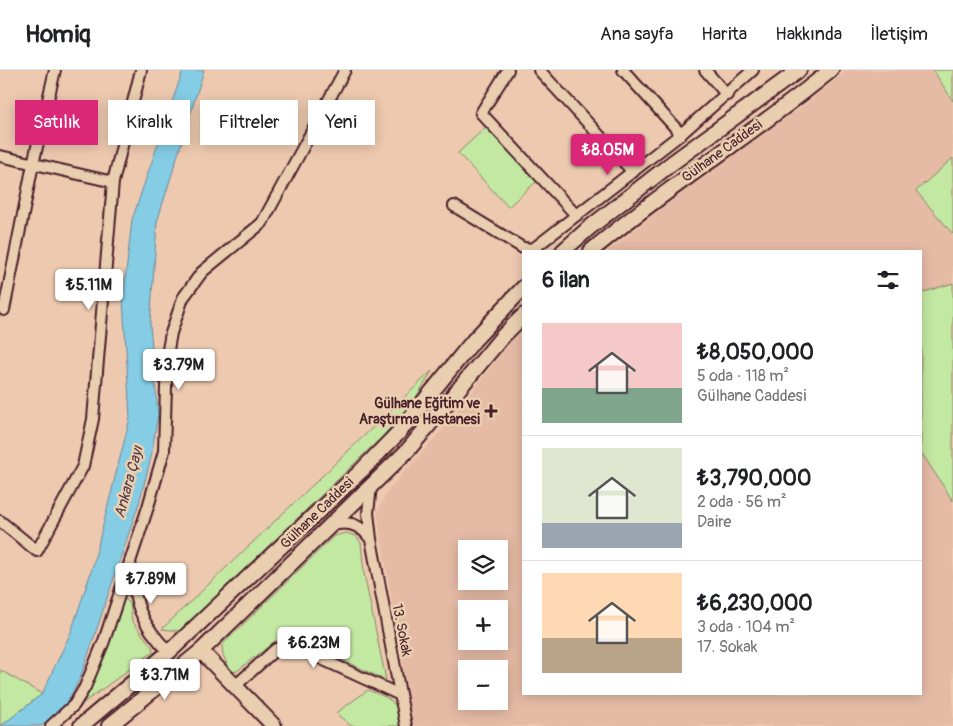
<!DOCTYPE html>
<html lang="tr">
<meta charset="utf-8">
<style>
body{margin:0;font-family:Pangolin,sans-serif;background:#f2f2f2;color:#202124;height:100vh;display:flex;flex-direction:column;font-size:19px;white-space:nowrap}
*{box-sizing:border-box;margin:0}
p{font-size:16px;color:#757577}
.icon{flex:none;width:28px;height:28px;fill:none;stroke:currentColor;stroke-width:2;stroke-linecap:round;stroke-linejoin:round}
.map{position:relative;flex:1;overflow:hidden}
.panel{position:absolute;left:522px;top:180px;width:400px;height:445px;display:flex;flex-direction:column;background:#fff;border-radius:0px;box-shadow:0 2px 12px #0003}
.panel>*{flex:none}
.top-card{position:absolute;left:15px;top:30px;width:432px;height:45px;display:flex;gap:10px}
.fabs{position:absolute;left:458px;top:470px;display:grid;gap:10px}
.fabs a{display:grid;place-items:center;width:50px;height:50px;border-radius:0px;background:#fff;box-shadow:0 2px 12px #0003;font-size:25px}
.price{position:absolute;translate:-50% -42px;padding:0 11px;border-radius:5px;background:#fff;color:#222;font-size:16px;line-height:32px;filter:drop-shadow(0 1px 2px #0008)}
.price::after{content:'';position:absolute;left:50%;top:30px;width:15px;height:11px;margin-left:-8px;background:inherit;clip-path:polygon(0 0,100% 0,50% 100%)}
.price.on{background:#db2777;color:#fff}
ul{padding:0;list-style:none}
li{display:flex;align-items:center;gap:15px;height:125px;padding:0 20px}
li+li{border-top:1px solid #e0e0e0}
li span{display:grid;place-items:center;flex:none;width:140px;height:100px;border-radius:0px;color:#555}
li>.icon{margin-inline-start:auto}
span .icon{width:60px;height:60px;fill:#fffc;stroke-width:1}
li b{font-size:21px}
h2{display:flex;justify-content:space-between;align-items:center;height:60px;padding:0 20px;font-size:21px}
.chip{padding:0 18px;border-radius:0px;background:#fff;box-shadow:0 2px 12px #0003;font-size:18px;line-height:45px}
.chip.on{background:#db2777;color:#fff}
header{display:flex;align-items:center;gap:30px;box-sizing:border-box;height:70px;padding:0 25px;background:#fff;border-bottom:1px solid #e0e0e0}
header strong{font-size:24px}
nav{display:flex;gap:28px;margin-inline-start:auto;font-size:18px}
.map>svg:first-child{display:block}
.built{fill:#e5bba6;fill-rule:evenodd}
.green{fill:#c3e8a2;stroke:#868466}
.water{fill:#84cde5;stroke:#6d879b}
.lines{fill:none;stroke-linecap:round;stroke-linejoin:round}
.street-casing{stroke:#4a1f2b;stroke-width:14}
.secondary-casing{stroke:#4a1f2b;stroke-width:18}
.street{stroke:#e9cfb0;stroke-width:10}
.secondary{stroke:#e9cfb0;stroke-width:14}
.poi-dot{fill:#4a1f2b;stroke:#e9cfb0;stroke-width:2}
.labels{text-anchor:middle;dominant-baseline:central;stroke-width:5;stroke-linejoin:round;paint-order:stroke}
.street-label{font-size:14px;fill:#4a1f2b;stroke:#e9cfb0}
.poi-label{font-size:14px;font-weight:bold;fill:#4a1f2b;stroke:#e9cfb0;text-anchor:end}
.water-label{font-size:15px;font-style:italic;fill:#533947;stroke:#e9cfb0}
</style>
<header>
<strong>Homiq</strong>
<nav><a>Ana sayfa</a><a>Harita</a><a>Hakkında</a><a>İletişim</a></nav>
</header>
<div class="map">
<svg width="953" height="656" viewBox="0 0 953 656">
<rect width="100%" height="100%" fill="#edc9af"/>
<filter id="ink" filterUnits="userSpaceOnUse"><feTurbulence type="fractalNoise" baseFrequency=".02" numOctaves="2"/><feDisplacementMap in="SourceGraphic" scale="10" xChannelSelector="R" yChannelSelector="G"/><feConvolveMatrix kernelMatrix="1 2 1 2 8 2 1 2 1" color-interpolation-filters="sRGB"/></filter>
<g filter="url(#ink)">
<path class="built" d="M847,0H953V656H413L377,442L389,419L444,358L509,273L524,259V624H921V181H609L684,120L807,33ZM466,479H499V511H466ZM466,539H499V571H466ZM466,599H499V631H466Z"/>
<g class="green">
<polygon points="933,0 953,0 953,31"/>
<polygon points="488,55 539,109 508,137 458,83"/>
<polygon points="953,88 953,164 916,121"/>
<polygon points="953,213 953,431 921,382 921,223"/>
<polygon points="432,301 413,332 383,366 180,561 162,559"/>
<polygon points="346,463 356,466 361,473 364,504 386,610 292,567 279,568 237,601 231,602 223,585 222,575 334,466"/>
<polygon points="122,527 130,533 132,551 152,577 153,582 79,636"/>
<polygon points="0,600 42,624 1,656 0,656"/>
<path d="M368,620C392,630 397,629 401,656H351L336,643Z"/>
</g>
<path class="water" d="M183,0H204L157,152L150,255L158,344L151,388L139,433L81,606C73,622 59,651 40,656C29,656 12,656 1,656L42,624L71,562L92,499L130,348L123,229L132,150Z"/>
<g class="lines">
<g class="street-casing">
<g id="street">
<polyline points="508,0 481,43 576,145"/>
<polyline points="539,0 633,102"/>
<polyline points="623,0 681,64"/>
<polyline points="705,0 727,25"/>
<polyline points="0,86 113,112"/>
<polyline points="454,136 523,178 533,179 681,64 753,0"/>
<polyline points="4,240 33,94 55,0"/>
<polyline points="371,416 368,443 371,469 406,656"/>
<polyline points="0,451 37,481 83,396 93,349 113,112 141,0"/>
<path d="M331,456C347,450 360,454 370,468"/>
<path d="M130,492C136,534 138,551 169,582"/>
<polyline points="234,617 276,579 293,576 400,625"/>
<polyline points="51,656 74,635 85,617 104,571 148,437 164,381 167,285 171,263 183,228 202,202 262,153 345,0"/>
</g>
</g>
<g class="secondary-casing">
<g id="secondary">
<polyline points="563,181 589,158 672,93 799,0"/>
<path d="M591,181C668,116 754,64 831,0"/>
<polyline points="201,581 274,656"/>
<polyline points="81,656 169,582 361,401 399,362 474,270 524,217"/>
<polyline points="109,656 201,581 408,380 502,267 524,245"/>
</g>
</g>
<use href="#street" class="street"/>
<use href="#secondary" class="secondary"/>
</g>
</g>
<path class="poi-dot" d="M488.5 333.5h5v5h5v5h-5v5h-5v-5h-5v-5h5z"/>
<g class="labels">
<g class="street-label">
<text transform="translate(722 81) rotate(-36)">Gülhane Caddesi</text>
<text transform="translate(317 443) rotate(-44)">Gülhane Caddesi</text>
<text transform="translate(402 560) rotate(79)">13. Sokak</text>
</g>
<g class="poi-label">
<text x="480" y="333">Gülhane Eğitim ve<tspan x="480" dy="16">Araştırma Hastanesi</tspan></text>
</g>
<g class="water-label">
<text transform="translate(129 412) rotate(-75)">Ankara Çayı</text>
</g>
</g>
</svg>
<div class="fabs">
<a><svg class="icon" aria-label="layers" viewBox="0 0 24 24"><path d="M12 4l9 5-9 5-9-5zM3 14l9 5 9-5"/></svg></a>
<a>+</a>
<a>−</a>
</div>
<b class="price on" style="left:608px;top:106px">₺8.05M</b>
<b class="price" style="left:89px;top:241px">₺5.11M</b>
<b class="price" style="left:179px;top:321px">₺3.79M</b>
<b class="price" style="left:151px;top:535px">₺7.89M</b>
<b class="price" style="left:314px;top:599px">₺6.23M</b>
<b class="price" style="left:165px;top:631px">₺3.71M</b>
<div class="top-card">
<a class="chip on">Satılık</a>
<a class="chip">Kiralık</a>
<a class="chip">Filtreler</a>
<a class="chip">Yeni</a>
</div>
<section class="panel">
<h2>6 ilan<svg class="icon" aria-label="filters" viewBox="0 0 24 24"><path d="M4 7h16M4 17h16"/><circle cx="9" cy="7" r="2"/><circle cx="15" cy="17" r="2"/></svg></h2>
<ul>
<li><span style="background:linear-gradient(#f6c9c9 65%,#7fa58c 0)"><svg class="icon" aria-label="home" viewBox="0 0 24 24"><path d="M3 11l9-7 9 7M6 9v11h12V9"/></svg></span><div><b>₺8,050,000</b><p>5 oda · 118 m²</p><p>Gülhane Caddesi</p></div></li>
<li><span style="background:linear-gradient(#dfe7d0 75%,#9aa5b1 0)"><svg class="icon" aria-label="home" viewBox="0 0 24 24"><path d="M3 11l9-7 9 7M6 9v11h12V9"/></svg></span><div><b>₺3,790,000</b><p>2 oda · 56 m²</p><p>Daire</p></div></li>
<li><span style="background:linear-gradient(#ffd9b3 65%,#b9a48a 0)"><svg class="icon" aria-label="home" viewBox="0 0 24 24"><path d="M3 11l9-7 9 7M6 9v11h12V9"/></svg></span><div><b>₺6,230,000</b><p>3 oda · 104 m²</p><p>17. Sokak</p></div></li>
</ul>
</section>
</div>
